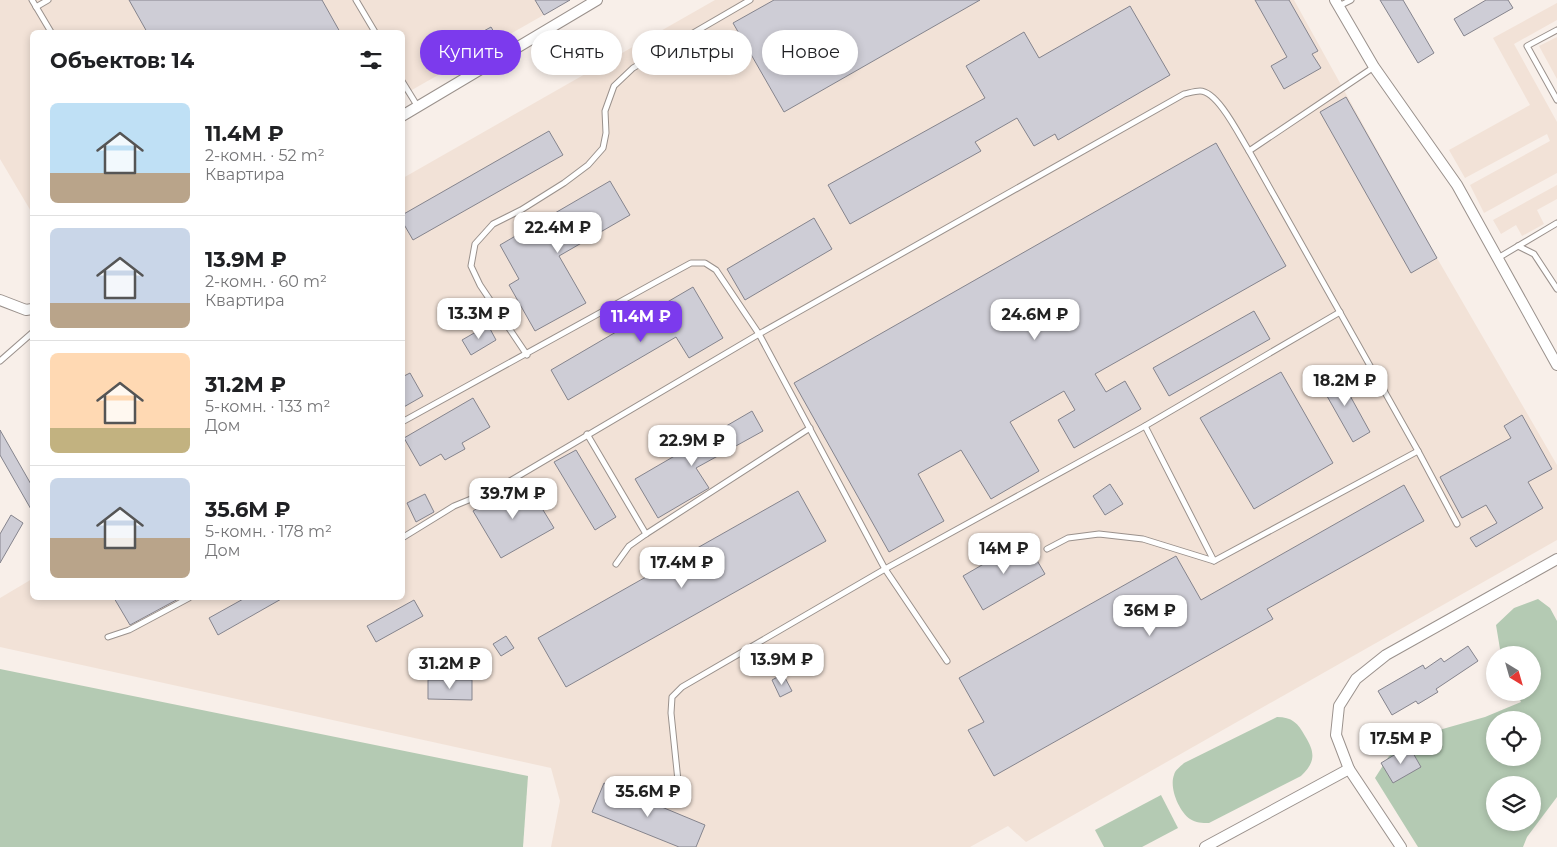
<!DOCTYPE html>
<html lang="ru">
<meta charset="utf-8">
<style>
body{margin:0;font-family:Montserrat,sans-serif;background:#f6f6f6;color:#202124;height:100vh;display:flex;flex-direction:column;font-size:19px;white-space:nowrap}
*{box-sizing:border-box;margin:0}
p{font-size:16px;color:#757577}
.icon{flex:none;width:28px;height:28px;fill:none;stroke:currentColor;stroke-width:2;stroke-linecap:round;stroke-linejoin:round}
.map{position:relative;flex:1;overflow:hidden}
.details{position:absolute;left:30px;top:30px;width:375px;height:570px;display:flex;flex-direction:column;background:#fff;border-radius:8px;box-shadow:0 2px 8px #0003}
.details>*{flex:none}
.hud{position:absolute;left:420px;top:30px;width:475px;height:45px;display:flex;gap:10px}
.needle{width:32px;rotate:143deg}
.fabs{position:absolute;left:1486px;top:646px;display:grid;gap:10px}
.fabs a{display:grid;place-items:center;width:55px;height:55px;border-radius:50%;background:#fff;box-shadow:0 2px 8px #0003;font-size:25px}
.price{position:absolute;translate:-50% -42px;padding:0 11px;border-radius:10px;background:#fff;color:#222;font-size:16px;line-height:32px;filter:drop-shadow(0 1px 2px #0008)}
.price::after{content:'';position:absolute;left:50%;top:30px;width:15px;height:11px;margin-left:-8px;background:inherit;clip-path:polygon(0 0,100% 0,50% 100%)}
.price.selected{background:#7c3aed;color:#fff}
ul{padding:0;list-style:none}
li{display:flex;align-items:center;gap:15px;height:125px;padding:0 20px}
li+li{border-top:1px solid #e0e0e0}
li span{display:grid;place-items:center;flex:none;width:140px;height:100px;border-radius:8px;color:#555}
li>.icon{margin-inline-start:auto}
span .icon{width:60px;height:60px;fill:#fffc;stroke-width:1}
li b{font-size:21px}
h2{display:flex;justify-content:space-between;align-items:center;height:60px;padding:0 20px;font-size:21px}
.tag{padding:0 18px;border-radius:22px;background:#fff;box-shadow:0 2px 8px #0003;font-size:18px;line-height:45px}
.tag.selected{background:#7c3aed;color:#fff}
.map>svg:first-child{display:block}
.built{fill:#f2e2d7}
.green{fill:#b4cab3;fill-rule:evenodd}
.building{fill:#cecdd6;stroke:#85848d}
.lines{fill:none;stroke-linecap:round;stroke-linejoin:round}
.lane-casing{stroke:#9a918c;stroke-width:7}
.street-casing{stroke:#9a918c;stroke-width:12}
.lane{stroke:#fff;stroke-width:5}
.street{stroke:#fff;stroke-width:10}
</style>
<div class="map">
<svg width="1557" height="847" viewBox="0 0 1557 847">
<rect width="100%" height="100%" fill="#f8efe9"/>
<g class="built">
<polygon points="0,0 570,0 403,95 402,32 32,32 32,213 0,159"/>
<polygon points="715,0 1294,0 1437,258 1557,465 1557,540 1026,842 1008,826 970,847 551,847 560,801 551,768 0,647 0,598 32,579 32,598 402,598 403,178"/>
<polygon points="1557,3 1557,20 1514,44 1557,122 1557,173 1484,213 1470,185 1550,141 1547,134 1465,178 1449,150 1530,105 1493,38"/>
<polygon points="1557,37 1557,79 1539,46"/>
<polygon points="1557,185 1557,199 1537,210 1544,224 1522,236 1516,225 1501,234 1493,220"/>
</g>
<g class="green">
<path d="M1538,599L1550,608L1557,621V797L1527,837L1523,847H1418L1375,778L1389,756L1432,732L1485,717L1521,702L1517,693L1532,692V655H1501L1496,625L1514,608ZM1495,720H1532V758H1495ZM1495,785H1532V822H1495Z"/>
<polygon points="0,669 528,776 523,847 0,847"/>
<path d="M1277,717C1292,717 1298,723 1305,736C1315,752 1316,762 1301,776L1209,823C1202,823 1196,823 1190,819C1179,811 1169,788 1174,775C1175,770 1180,767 1184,763Z"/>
<polygon points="1161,795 1178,828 1142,847 1104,847 1095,830"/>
</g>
<g class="building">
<polygon points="129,0 322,0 340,32 147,32"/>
<polygon points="535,0 570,0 544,15"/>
<polygon points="774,0 980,0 784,112 733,23"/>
<polygon points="1255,0 1289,0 1318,51 1312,54 1321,68 1284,89 1271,66 1287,57"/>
<polygon points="1380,0 1403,0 1434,53 1418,63"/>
<polygon points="1486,0 1508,0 1513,8 1464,36 1454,19"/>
<polygon points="1130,6 1170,75 1058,140 1055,134 1034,146 1017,118 975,142 981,151 850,224 828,185 985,98 966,66 1024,32 1039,58"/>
<polygon points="491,27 497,37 477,49 471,38"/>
<polygon points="1346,97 1437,258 1411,273 1320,112"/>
<polygon points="549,131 563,155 413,240 402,221 402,215"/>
<polygon points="1216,143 1286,266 1095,374 1106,392 1125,381 1141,409 1074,448 1058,420 1075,410 1064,391 1010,422 1039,471 991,499 961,450 918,474 944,521 889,552 794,383"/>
<polygon points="610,181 630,215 559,256 586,303 535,331 509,285 519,279 500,245"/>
<polygon points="814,218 832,249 745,300 727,269"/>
<polygon points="693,287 723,338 689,358 676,337 568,400 551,370"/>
<polygon points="1254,311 1270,339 1169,396 1153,368"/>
<polygon points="488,325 496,340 471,355 462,340"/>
<polygon points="1281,372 1333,463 1254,509 1200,418"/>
<polygon points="1337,372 1370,432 1353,442 1319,382"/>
<polygon points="410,373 423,396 402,408 402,377"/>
<polygon points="473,398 490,427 462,443 465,449 445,460 441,454 420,466 404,438"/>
<polygon points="752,411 763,431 696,468 709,488 658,518 635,479"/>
<polygon points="1522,415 1552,469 1528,482 1543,508 1476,547 1470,538 1497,523 1486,505 1462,518 1440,477 1511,438 1504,426"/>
<polygon points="0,430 32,486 32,511 0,455"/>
<polygon points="576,450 616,517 595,530 554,462"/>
<polygon points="526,482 554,528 501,558 473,511 493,499 494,501"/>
<polygon points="1110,484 1123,504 1105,515 1093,496"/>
<polygon points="1404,485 1424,521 1267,609 1273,619 994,776 968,730 984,722 959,678 1176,556 1201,600"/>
<polygon points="798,491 826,541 566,687 538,638"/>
<polygon points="425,494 434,512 416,522 407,503"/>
<polygon points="11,515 23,523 0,563 0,534"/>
<polygon points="1025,540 1045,574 983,610 963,576"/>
<polygon points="114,598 180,598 130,625"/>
<polygon points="245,598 283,598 218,635 209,618"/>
<polygon points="414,600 423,616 376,642 367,626"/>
<polygon points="506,636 514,648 501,656 493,644"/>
<polygon points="1468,646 1478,661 1436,689 1438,692 1418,704 1416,701 1392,715 1378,691 1423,665 1425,669 1441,658 1444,662"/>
<polygon points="783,674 792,691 780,697 772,680"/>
<polygon points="428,680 472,680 472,700 428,699"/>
<polygon points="1409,746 1421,767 1393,783 1381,763"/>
<polygon points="604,783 705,825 696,847 679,847 592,812"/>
</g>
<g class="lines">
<g class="lane-casing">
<g id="lane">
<polyline points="32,0 51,32"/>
<polyline points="356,0 375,32"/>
<polyline points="1339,6 1351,0"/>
<polyline points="36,7 48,0"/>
<polyline points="1557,30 1527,46 1557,100"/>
<polyline points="402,81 418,107"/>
<polyline points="1249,151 1374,67"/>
<polyline points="1518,246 1534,254 1557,289"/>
<polyline points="1498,258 1557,223"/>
<polyline points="527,355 480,285 471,266 475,244 493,224 521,210 564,183 588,165 603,148 606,133 605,111 614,86 633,68 750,0"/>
<polyline points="0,361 32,333"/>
<polyline points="402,422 656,282 691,263 705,263 716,270 759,334 885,569 947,661"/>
<polyline points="1145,426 1214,561"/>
<polyline points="587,434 646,534"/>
<path d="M402,538L454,506L498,488L759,334L1184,94C1189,93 1195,91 1200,91C1218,91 1240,137 1249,151L1418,451L1457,524"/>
<polyline points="1047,549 1068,538 1099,534 1143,539 1214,561 1418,451"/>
<polyline points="616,564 629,546 646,534 810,428"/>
<polyline points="108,637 129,630 189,598"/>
<polyline points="680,800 671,713 672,697 682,687 885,569 1145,426 1340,312"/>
</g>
</g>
<g class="street-casing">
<g id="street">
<polyline points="1335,0 1374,67 1457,185 1557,365"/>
<polyline points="402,116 597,0"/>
<polyline points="0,300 26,310 32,309"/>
<polyline points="1349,769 1336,735 1339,706 1356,679 1386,655 1557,559"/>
<polyline points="1205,847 1349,769 1401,847"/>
</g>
</g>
<use href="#lane" class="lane"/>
<use href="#street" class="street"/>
</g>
</svg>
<div class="fabs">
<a><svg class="needle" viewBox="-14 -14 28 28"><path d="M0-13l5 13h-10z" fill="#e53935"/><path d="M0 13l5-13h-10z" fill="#757577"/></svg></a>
<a><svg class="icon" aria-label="locate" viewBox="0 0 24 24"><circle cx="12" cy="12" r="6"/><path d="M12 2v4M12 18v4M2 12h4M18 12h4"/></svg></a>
<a><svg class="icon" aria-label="layers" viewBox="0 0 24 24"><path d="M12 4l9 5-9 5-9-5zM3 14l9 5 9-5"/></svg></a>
</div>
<b class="price" style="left:558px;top:254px">22.4M ₽</b>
<b class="price" style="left:479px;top:340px">13.3M ₽</b>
<b class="price" style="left:1035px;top:341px">24.6M ₽</b>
<b class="price selected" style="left:641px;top:343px">11.4M ₽</b>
<b class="price" style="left:1345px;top:407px">18.2M ₽</b>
<b class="price" style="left:692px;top:467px">22.9M ₽</b>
<b class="price" style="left:513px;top:520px">39.7M ₽</b>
<b class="price" style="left:1004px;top:575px">14M ₽</b>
<b class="price" style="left:682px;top:589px">17.4M ₽</b>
<b class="price" style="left:1150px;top:637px">36M ₽</b>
<b class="price" style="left:782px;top:686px">13.9M ₽</b>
<b class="price" style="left:450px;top:690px">31.2M ₽</b>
<b class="price" style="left:1401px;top:765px">17.5M ₽</b>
<b class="price" style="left:648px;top:818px">35.6M ₽</b>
<div class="hud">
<a class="tag selected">Купить</a>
<a class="tag">Снять</a>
<a class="tag">Фильтры</a>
<a class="tag">Новое</a>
</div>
<section class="details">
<h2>Объектов: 14<svg class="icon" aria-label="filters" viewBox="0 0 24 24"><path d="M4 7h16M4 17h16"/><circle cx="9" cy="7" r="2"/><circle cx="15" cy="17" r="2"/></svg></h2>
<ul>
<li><span style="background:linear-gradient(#bfe0f5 70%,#b9a48a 0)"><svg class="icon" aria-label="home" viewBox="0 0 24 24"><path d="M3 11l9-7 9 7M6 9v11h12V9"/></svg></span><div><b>11.4M ₽</b><p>2-комн. · 52 m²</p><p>Квартира</p></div></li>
<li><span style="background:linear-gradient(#c9d6e8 75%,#b9a48a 0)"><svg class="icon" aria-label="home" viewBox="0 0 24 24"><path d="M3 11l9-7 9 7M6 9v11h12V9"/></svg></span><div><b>13.9M ₽</b><p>2-комн. · 60 m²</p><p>Квартира</p></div></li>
<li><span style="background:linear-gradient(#ffd9b3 75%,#c2b280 0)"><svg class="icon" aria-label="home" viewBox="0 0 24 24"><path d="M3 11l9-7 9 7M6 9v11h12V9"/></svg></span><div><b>31.2M ₽</b><p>5-комн. · 133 m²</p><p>Дом</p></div></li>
<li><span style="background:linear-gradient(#c9d6e8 60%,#b9a48a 0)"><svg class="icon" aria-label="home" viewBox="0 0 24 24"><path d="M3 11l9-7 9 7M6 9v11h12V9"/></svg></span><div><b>35.6M ₽</b><p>5-комн. · 178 m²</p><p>Дом</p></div></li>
</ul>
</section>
</div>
